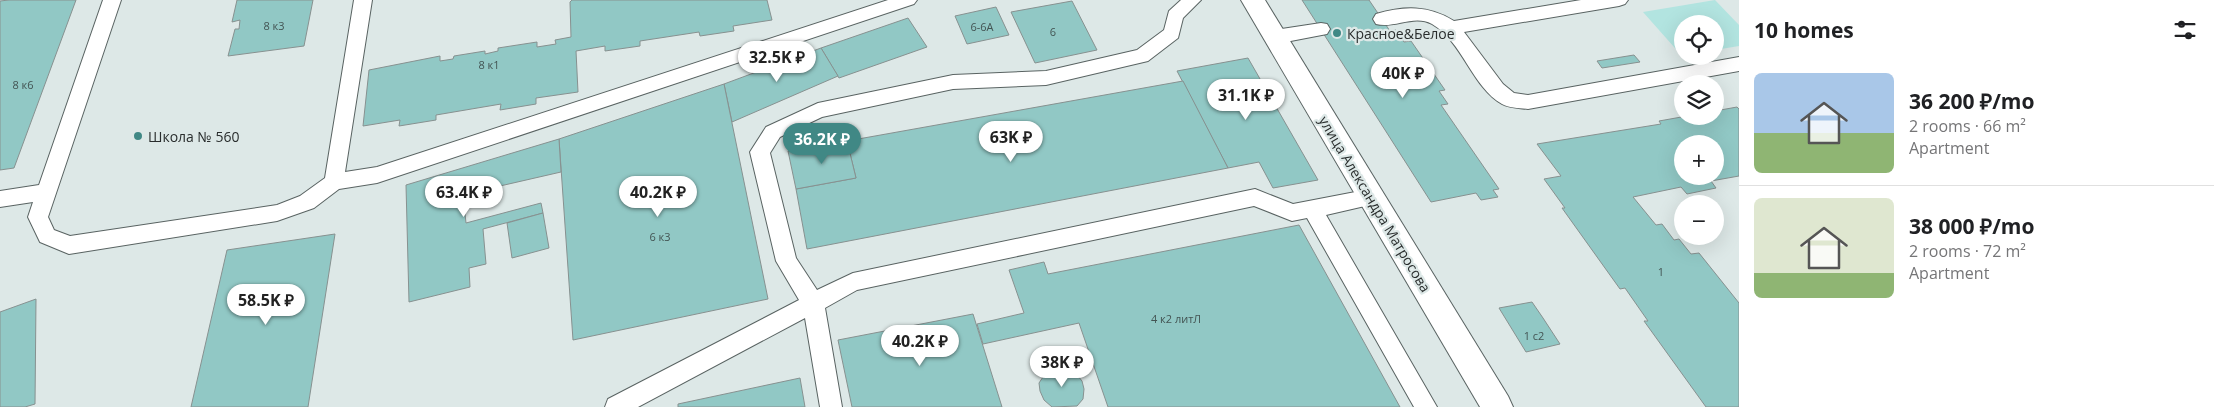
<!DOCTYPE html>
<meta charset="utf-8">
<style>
body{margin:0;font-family:"Open Sans",sans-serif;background:#f6f6f6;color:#202124;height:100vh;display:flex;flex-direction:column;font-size:19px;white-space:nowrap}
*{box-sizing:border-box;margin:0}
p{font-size:16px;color:#757577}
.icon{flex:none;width:28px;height:28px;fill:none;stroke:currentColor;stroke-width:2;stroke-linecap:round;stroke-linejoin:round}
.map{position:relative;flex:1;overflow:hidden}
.panel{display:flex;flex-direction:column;background:#fff;width:475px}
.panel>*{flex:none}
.buttons{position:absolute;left:1674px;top:15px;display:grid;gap:10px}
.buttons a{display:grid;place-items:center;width:50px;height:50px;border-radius:50%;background:#fff;box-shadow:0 5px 20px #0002;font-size:25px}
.price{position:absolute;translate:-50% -42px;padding:0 11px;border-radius:18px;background:#fff;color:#222;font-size:16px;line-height:32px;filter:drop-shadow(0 1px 2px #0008)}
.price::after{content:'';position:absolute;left:50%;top:30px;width:15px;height:11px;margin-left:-8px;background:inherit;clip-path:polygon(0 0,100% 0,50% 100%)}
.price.selected{background:#408885;color:#fff}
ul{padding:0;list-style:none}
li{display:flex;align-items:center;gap:15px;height:125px;padding:0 15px}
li+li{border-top:1px solid #e0e0e0}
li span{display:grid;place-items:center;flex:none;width:140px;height:100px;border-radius:8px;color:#555}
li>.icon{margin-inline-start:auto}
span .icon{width:60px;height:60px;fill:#fffc;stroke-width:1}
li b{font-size:21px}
h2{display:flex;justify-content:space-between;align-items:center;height:60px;padding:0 15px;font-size:21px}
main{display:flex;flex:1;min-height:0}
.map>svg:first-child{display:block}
.green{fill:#b2e4e0}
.building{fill:#91c8c5;stroke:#879190;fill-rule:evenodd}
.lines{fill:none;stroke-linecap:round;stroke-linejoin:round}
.lane-casing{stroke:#596362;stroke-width:2}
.secondary-casing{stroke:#596362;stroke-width:2}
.lane{fill:#fff;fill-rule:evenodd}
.secondary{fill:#fff;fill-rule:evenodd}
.poi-dot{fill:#408885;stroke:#dde8e7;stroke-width:2}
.labels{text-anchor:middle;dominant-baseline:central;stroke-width:4.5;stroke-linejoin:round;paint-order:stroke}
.number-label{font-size:11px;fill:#435453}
.poi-label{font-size:14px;fill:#292d2d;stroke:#dde8e7;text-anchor:start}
.street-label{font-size:14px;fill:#292d2d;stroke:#dde8e7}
</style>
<main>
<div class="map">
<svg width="1739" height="407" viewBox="0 0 1739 407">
<rect width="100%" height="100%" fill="#dde8e7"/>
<polygon class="green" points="1715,0 1739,25 1739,46 1715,50 1715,24 1682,24 1682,56 1643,12"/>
<g class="building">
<polygon points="9,0 76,0 14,168 0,170 0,1"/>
<polygon points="237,0 313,0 304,46 228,56 235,29 239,29 240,20 232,22"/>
<polygon points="572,0 767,0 772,20 733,26 734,31 700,36 699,32 640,41 640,46 605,51 605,46 576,51 578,92 536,98 536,104 500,110 501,104 436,115 436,120 399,126 400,120 363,126 369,70 440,56 440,61 453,59 454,56 485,51 485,54 498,51 498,48 537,42 537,47 556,44 555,40 571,37 570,2"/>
<polygon points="1302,0 1369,0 1390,31 1396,30 1404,42 1411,41 1445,90 1439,91 1448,104 1441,105 1499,189 1493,190 1498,197 1481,200 1476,193 1431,202"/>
<polygon points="1072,1 1097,50 1035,63 1011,12"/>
<polygon points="996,7 1009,35 967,44 955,16"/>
<polygon points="908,18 927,47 839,78 821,48"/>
<polygon points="821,48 838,76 732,122 724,84"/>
<polygon points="1634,55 1640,62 1602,68 1597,61"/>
<polygon points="1248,58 1318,180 1273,188 1259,162 1228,168 1177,71"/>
<polygon points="1183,81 1228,168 807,249 796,189 856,178 847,141"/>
<polygon points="724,84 768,299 573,340 559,139"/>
<path d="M1737,107L1739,109V176L1711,181L1716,188L1687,194L1681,187L1633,197L1656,225L1662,224L1674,240L1679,239L1691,254L1699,253L1739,303V407H1706L1644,321H1648L1625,288L1620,289L1562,208H1565L1544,179L1561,176L1537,144L1661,124L1659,121L1687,116H1715V111ZM1682,144H1715V176H1682Z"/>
<polygon points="559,139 561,172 500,186 501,197 485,201 484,190 463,195 466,223 541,203 543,213 483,229 486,264 469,268 470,287 409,302 406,185"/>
<polygon points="847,141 856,178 796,189 788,151"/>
<polygon points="543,213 549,248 512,258 507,223"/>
<polygon points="1299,225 1400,407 1108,407 1079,323 983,344 977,324 1024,313 1009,270 1044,262 1048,274"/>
<polygon points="335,234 308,407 191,407 227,250"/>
<polygon points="36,299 35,404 25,407 0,407 0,312"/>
<polygon points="1532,302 1543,318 1560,344 1526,352 1499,308"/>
<polygon points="973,314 1002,407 852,407 838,340"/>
<polygon points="1054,368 1068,369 1078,376 1082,381 1084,389 1083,399 1077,406 1052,407 1044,400 1040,391 1039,383 1047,371"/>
<polygon points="800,378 805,407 678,407 678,404"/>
</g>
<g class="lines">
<g class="lane-casing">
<g id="lane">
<polygon points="103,0 121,0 48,217 54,230 70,236 277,205 300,196 325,178 354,0 372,0 345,172 377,167 888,0 917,0 914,4 377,183 339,189 314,208 277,221 69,254 40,242 28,217 33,202 0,207 0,191 39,185"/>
<polygon points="1181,0 1201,0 1183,18 1178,38 1148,61 1046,85 953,89 822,117 780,137 770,153 796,258 817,290 853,273 1255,189 1293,204 1371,189 1378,191 1381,197 1378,203 1326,215 1437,407 1414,407 1307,218 1292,221 1254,206 857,290 825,308 842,407 820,407 805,318 638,407 605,407 608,399 799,300 776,261 750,152 766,127 818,103 953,75 1046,71 1137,50 1164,30 1169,11"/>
<path d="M1581,0H1628L1625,4L1619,6L1464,32L1503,84L1514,93L1528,95L1739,57V71L1528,109C1520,108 1509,108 1502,104C1472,87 1463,42 1432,24C1414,14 1394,29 1376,24L1373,19L1376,14C1404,6 1428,5 1454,21Z"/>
<polygon points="1321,23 1327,24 1330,29 1327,34 1275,44 1269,42 1266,37 1269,32 1275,30"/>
</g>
</g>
<g class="secondary-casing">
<polygon id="secondary" points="1241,0 1265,0 1508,396 1513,407 1480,407"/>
</g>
<use href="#lane" class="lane"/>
<use href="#secondary" class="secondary"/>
</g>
<g class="poi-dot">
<circle cx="1337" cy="33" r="5"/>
<circle cx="138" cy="136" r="5"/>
</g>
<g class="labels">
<g class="number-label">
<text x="274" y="25">8 к3</text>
<text x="982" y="26">6-6А</text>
<text x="1053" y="31">6</text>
<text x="489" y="64">8 к1</text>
<text x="23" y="84">8 к6</text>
<text x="660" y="236">6 к3</text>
<text x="1661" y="271">1</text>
<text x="1176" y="318">4 к2 литЛ</text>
<text x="1534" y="335">1 с2</text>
</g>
<g class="poi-label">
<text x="1347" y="33">Красное&amp;Белое</text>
<text x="148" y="136">Школа № 560</text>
</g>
<g class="street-label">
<text transform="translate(1375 204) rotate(59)">улица Александра Матросова</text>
</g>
</g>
</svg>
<div class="buttons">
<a><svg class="icon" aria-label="locate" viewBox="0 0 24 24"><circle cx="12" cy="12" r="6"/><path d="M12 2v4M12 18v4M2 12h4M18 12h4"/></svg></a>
<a><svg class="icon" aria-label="layers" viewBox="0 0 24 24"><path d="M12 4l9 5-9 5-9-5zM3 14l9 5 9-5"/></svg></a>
<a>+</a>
<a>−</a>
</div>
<b class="price" style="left:777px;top:83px">32.5K ₽</b>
<b class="price" style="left:1403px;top:99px">40K ₽</b>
<b class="price" style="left:1246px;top:121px">31.1K ₽</b>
<b class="price" style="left:1011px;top:163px">63K ₽</b>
<b class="price selected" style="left:822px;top:165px">36.2K ₽</b>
<b class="price" style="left:464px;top:218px">63.4K ₽</b>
<b class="price" style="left:658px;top:218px">40.2K ₽</b>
<b class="price" style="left:266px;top:326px">58.5K ₽</b>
<b class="price" style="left:920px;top:367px">40.2K ₽</b>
<b class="price" style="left:1062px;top:388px">38K ₽</b>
</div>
<section class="panel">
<h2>10 homes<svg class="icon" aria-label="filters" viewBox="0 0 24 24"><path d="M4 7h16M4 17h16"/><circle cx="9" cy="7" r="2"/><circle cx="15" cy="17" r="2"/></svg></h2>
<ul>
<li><span style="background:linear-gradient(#a9c7e8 60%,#8fb573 0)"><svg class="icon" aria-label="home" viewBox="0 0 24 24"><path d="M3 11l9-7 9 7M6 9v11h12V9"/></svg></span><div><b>36 200 ₽/mo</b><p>2 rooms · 66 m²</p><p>Apartment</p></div></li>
<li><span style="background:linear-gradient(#dfe7d0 75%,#8fb573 0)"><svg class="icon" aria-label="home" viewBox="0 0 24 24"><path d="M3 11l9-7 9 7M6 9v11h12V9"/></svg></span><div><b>38 000 ₽/mo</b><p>2 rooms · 72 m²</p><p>Apartment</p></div></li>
</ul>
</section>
</main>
